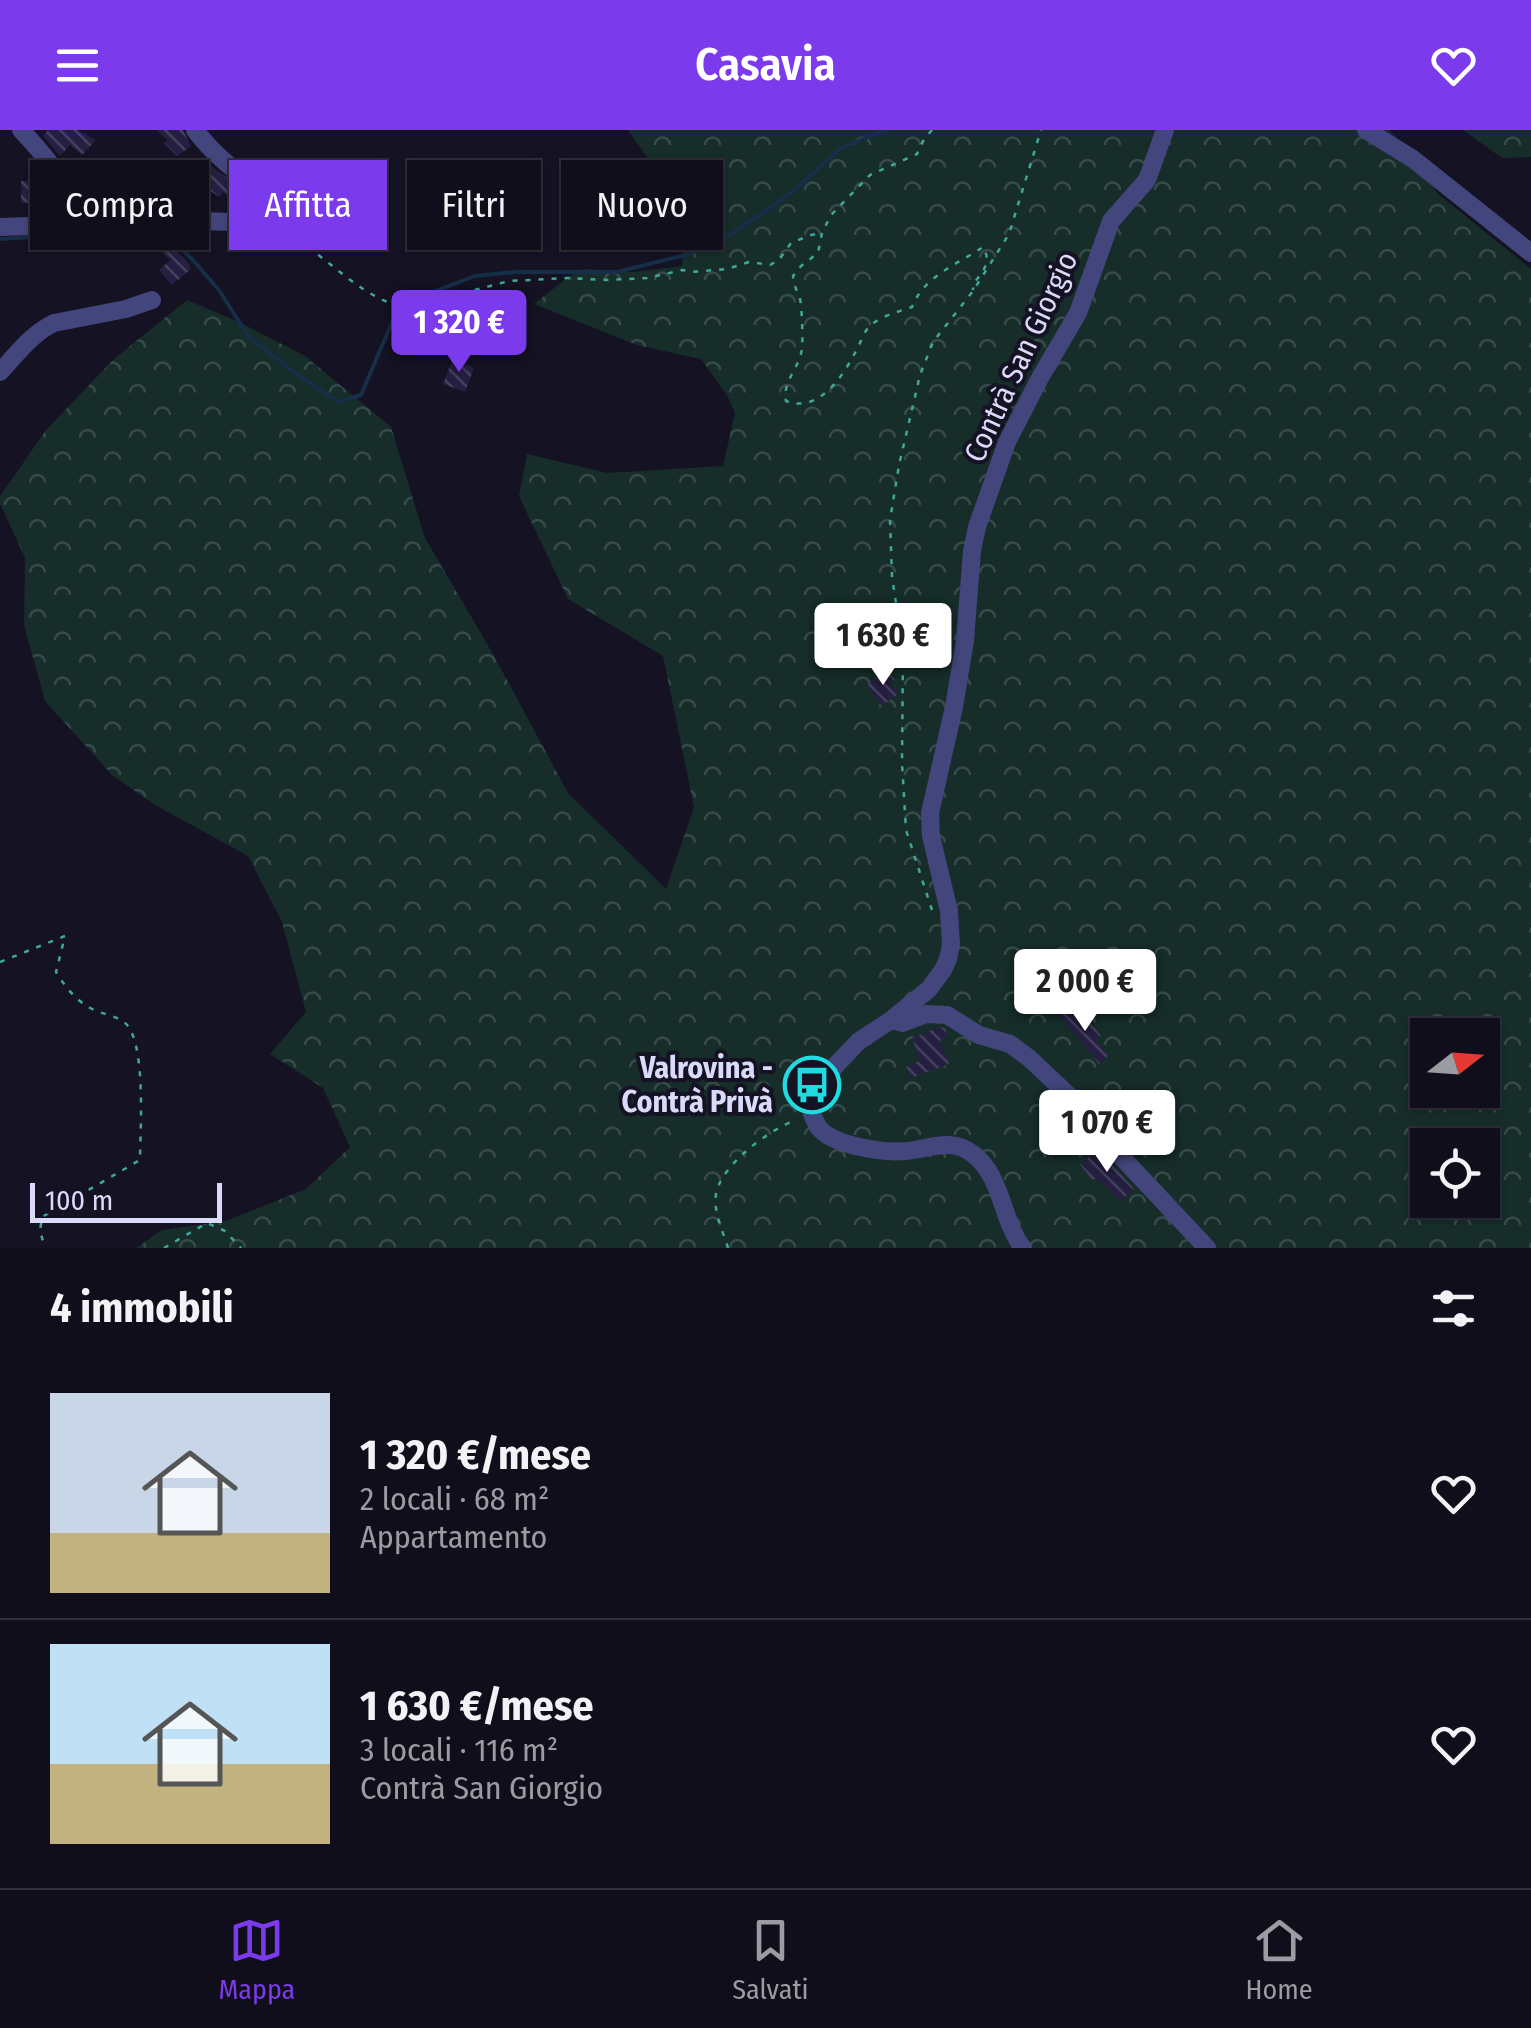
<!DOCTYPE html>
<html lang="it">
<meta charset="utf-8">
<style>
body{margin:0;font-family:"Fira Sans Condensed",sans-serif;background:#1d1c27;color:#f1f3f6;height:100vh;display:flex;flex-direction:column;font-size:38px;white-space:nowrap}
*{box-sizing:border-box;margin:0}
p{font-size:32px;color:#9b9ca2}
.icon{flex:none;width:55px;height:55px;fill:none;stroke:currentColor;stroke-width:2;stroke-linecap:round;stroke-linejoin:round}
.map{position:relative;height:1118px;overflow:hidden}
.details{display:flex;flex-direction:column;background:#0f0e1a;flex:1}
.details>*{flex:none}
.hud{position:absolute;left:30px;top:30px;width:1000px;height:90px;display:flex;gap:20px}
.needle{width:65px;rotate:73deg}
.tools{position:absolute;left:1410px;top:888px;display:grid;gap:20px}
.tools a{display:grid;place-items:center;width:90px;height:90px;border-radius:0px;background:#0f0e1a;box-shadow:0 2px 8px #0004,0 0 0 2px #2f2e39;font-size:50px}
.scale{position:absolute;left:30px;bottom:25px;width:192px;box-sizing:border-box;padding-left:10px;border:5px solid #dbdafa;border-top:0;font-size:28px;line-height:35px;white-space:nowrap;color:#dbdafa;-webkit-text-stroke:8px #141223;paint-order:stroke}
.price{position:absolute;translate:-50% -85px;padding:0 22px;border-radius:10px;background:#fff;color:#222;font-size:32px;line-height:65px;filter:drop-shadow(0 2px 5px #0008)}
.price::after{content:'';position:absolute;left:50%;top:60px;width:30px;height:22px;margin-left:-15px;background:inherit;clip-path:polygon(0 0,100% 0,50% 100%)}
.price.selected{background:#7c3aed;color:#fff}
ul{padding:0;list-style:none}
li{display:flex;align-items:center;gap:30px;height:250px;padding:0 50px}
li+li{border-top:2px solid #2f2e39}
li span{display:grid;place-items:center;flex:none;width:280px;height:200px;border-radius:0px;color:#555}
li>.icon{margin-inline-start:auto}
span .icon{width:120px;height:120px;fill:#fffc;stroke-width:1}
li b{font-size:42px}
h2{display:flex;justify-content:space-between;align-items:center;height:120px;padding:0 50px;font-size:42px}
.pill{padding:0 35px;border-radius:0px;background:#0f0e1a;box-shadow:0 2px 8px #0004,0 0 0 2px #2f2e39;font-size:35px;line-height:90px}
.pill.selected{background:#7c3aed;color:#fff}
header{display:flex;justify-content:space-between;align-items:center;height:130px;padding:0 50px;background:#7c3aed;color:#fff;font-size:45px;font-weight:600}
.menu{display:flex;justify-content:space-around;align-items:center;height:140px;border-top:2px solid #2f2e39;background:#0f0e1a;font-size:28px;color:#9b9ca2}
.menu a{display:grid;justify-items:center;gap:5px}
.menu .selected{color:#7c3aed}
.map>svg:first-child{display:block}
.forest{fill:url(#forest-crowns);fill-rule:evenodd}
.lines{fill:none;stroke-linecap:round;stroke-linejoin:round}
.stream{stroke:#172e48;stroke-width:4}
.building{fill:url(#building-back-hatch)}
.path{stroke:#40a899;stroke-width:2.5;stroke-dasharray:5 8;stroke-linecap:butt}
.minor{stroke:#43467c;stroke-width:18}
.labels{text-anchor:middle;dominant-baseline:central;stroke-width:8;stroke-linejoin:round;paint-order:stroke}
.street-label{font-size:30px;fill:#dbdafa;stroke:#141223}
.poi-label{font-size:30px;font-weight:bold;fill:#dbdafa;stroke:#141223;text-anchor:end}
</style>
<header><svg class="icon" aria-label="menu" viewBox="0 0 24 24"><path d="M4 6h16M4 12h16M4 18h16"/></svg>Casavia<svg class="icon" aria-label="heart" viewBox="0 0 24 24"><path d="M12 20l-8-8c-3-5 5-10 8-4 3-6 11-1 8 4z"/></svg></header>
<div class="map">
<svg width="1531" height="1118" viewBox="0 0 1531 1118">
<defs>
<pattern id="forest-crowns" width="20" height="18" patternUnits="userSpaceOnUse" patternTransform="scale(2.5)"><rect width="20" height="18" fill="#162d2a"/><path d="M2 6a3 3 0 1 1 6 0M12 15a3 3 0 1 1 6 0" fill="none" stroke="#374b4a"/></pattern>
<pattern id="building-back-hatch" width="6" height="6" patternUnits="userSpaceOnUse" patternTransform="scale(2.5)"><rect width="6" height="6" fill="#252042"/><path d="M-1 5l2 2M0 0l6 6M5-1l2 2" fill="none" stroke="#44405e"/></pattern>
</defs>
<rect width="100%" height="100%" fill="#141223"/>
<g class="forest">
<path d="M628,0H1389L1417,27L1437,63L1531,139V1118H136L162,1100L226,1091L306,1059L350,1017L323,958L270,924L306,882L282,792L248,726L155,675L112,645L45,571L24,495L25,428L0,373V366L46,300L114,229L187,170L239,192L305,226L391,297L425,408L493,524L568,663L666,759L694,677L663,526L568,469L519,366L527,324L607,343L723,336L735,283L727,265L701,229L637,215L534,174L567,148L583,139L633,142L682,136L688,77L671,75L656,40ZM1428,905H1482V960H1428ZM1428,1015H1482V1070H1428Z"/>
<polygon points="1463,0 1531,0 1531,27 1502,28"/>
</g>
<g class="lines">
<g class="stream">
<polyline points="0,109 161,99 192,129 219,160 248,206 288,238 338,272 361,265 396,183"/>
<polyline points="402,174 475,146 515,142 617,142 689,124 733,103 792,62 841,18 886,0"/>
</g>
</g>
<g class="building">
<polygon points="48,0 77,0 96,10 82,25 70,15 60,26 43,6"/>
<polygon points="157,0 183,0 191,16 177,26 164,13 167,10"/>
<polygon points="211,36 257,69 253,75 239,65 235,70 223,62 219,67 199,53"/>
<polygon points="143,43 155,56 161,48 182,66 174,76 170,73 172,74 169,78 163,77 151,66 144,73 134,63 99,73 92,53 117,46 122,61"/>
<polygon points="21,51 47,51 49,72 21,73"/>
<polygon points="159,104 187,131 191,139 172,155 159,140 170,130 151,112"/>
<polygon points="480,166 492,168 489,193 497,195 494,215 487,214 485,223 471,221 476,188 467,187 469,178 449,175 450,167 480,169"/>
<polygon points="453,228 474,238 465,262 443,254"/>
<polygon points="887,540 895,550 889,553 898,564 882,576 867,555"/>
<polygon points="1068,876 1081,892 1086,887 1101,906 1096,910 1109,925 1099,934 1059,884"/>
<polygon points="940,897 945,898 948,906 940,910 949,934 911,948 906,937 920,931 912,908"/>
<polygon points="1099,1020 1134,1059 1120,1071 1097,1048 1092,1050 1080,1034"/>
</g>
<g class="lines">
<g class="path">
<path d="M932,0L924,9L917,24L870,45L831,85L822,103L818,123L801,136L793,146C794,156 797,161 800,169C802,177 803,210 802,218C800,238 782,251 786,271C819,284 844,245 857,219C861,212 863,204 868,198C879,186 898,182 912,177C924,146 958,134 983,117C992,132 983,142 973,154V160"/>
<path d="M286,103C325,124 357,165 400,176"/>
<polyline points="437,170 509,151 567,148 608,150 647,148 683,140 691,142 727,139 749,132 770,135 779,130 791,113 811,105 822,103"/>
<polyline points="932,780 906,700 902,633 903,519 892,447 890,390 899,335 920,245 933,212 973,161 1009,104 1041,0"/>
<path d="M0,832L65,806L56,842C66,858 76,871 94,880C103,884 116,886 124,892C147,909 140,1002 140,1030L42,1087L40,1101L45,1118"/>
<polyline points="164,1118 207,1093 225,1101 241,1118"/>
<path d="M728,1118C723,1101 713,1082 716,1064C721,1035 770,999 796,990"/>
</g>
<g class="minor">
<path d="M21,0C48,28 71,60 87,94"/>
<polyline points="1366,0 1413,29 1531,123"/>
<path d="M0,97L87,94L136,89L267,93L287,83L288,75C282,64 273,64 262,58C236,43 213,24 195,0"/>
<polyline points="415,177 454,195"/>
<path d="M0,242C17,224 31,204 54,193L126,179L152,170"/>
<polyline points="892,890 902,893 926,884 947,885 979,905 1010,914 1029,928 1080,976 1115,1020 1207,1118"/>
<path d="M1023,1118C1001,1090 1003,1047 973,1024C951,1007 930,1019 906,1021C884,1023 834,1016 819,998C818,997 812,985 812,984L821,956L836,935L859,911L891,890L929,859L943,840L948,829L951,815L949,781L931,706L930,683L954,577L965,511L972,421L977,397L1007,312L1041,246L1078,183L1111,91L1147,50L1165,0"/>
</g>
</g>
<defs>
<g id="bus-ring" transform="scale(2.875)"><circle r="9.5" fill="#141223" stroke="#1fdce0" stroke-width="1.5"/><path d="M-5-6H5V4H4V6H2V4H-2V6H-4V4H-5ZM-3.5-4V0h7V-4ZM-3.5 1.2v1.5H-2V1.2ZM2 1.2v1.5H3.5V1.2Z" fill="#1fdce0"/></g>
</defs>
<g fill-rule="evenodd">
<use href="#bus-ring" x="812" y="955"/>
</g>
<g class="labels">
<g class="street-label">
<text transform="translate(1021 227) rotate(-65)">Contrà San Giorgio</text>
</g>
<g class="poi-label">
<text x="773" y="938">Valrovina -<tspan x="773" dy="34">Contrà Privà</tspan></text>
</g>
</g>
</svg>
<div class="tools">
<a><svg class="needle" viewBox="-14 -14 28 28"><path d="M0-13l5 13h-10z" fill="#e53935"/><path d="M0 13l5-13h-10z" fill="#9b9ca2"/></svg></a>
<a><svg class="icon" aria-label="locate" viewBox="0 0 24 24"><circle cx="12" cy="12" r="6"/><path d="M12 2v4M12 18v4M2 12h4M18 12h4"/></svg></a>
</div>
<div class="scale">100 m</div>
<b class="price selected" style="left:459px;top:245px">1 320 €</b>
<b class="price" style="left:883px;top:558px">1 630 €</b>
<b class="price" style="left:1085px;top:904px">2 000 €</b>
<b class="price" style="left:1107px;top:1045px">1 070 €</b>
<div class="hud">
<a class="pill">Compra</a>
<a class="pill selected">Affitta</a>
<a class="pill">Filtri</a>
<a class="pill">Nuovo</a>
</div>
</div>
<section class="details">
<h2>4 immobili<svg class="icon" aria-label="filters" viewBox="0 0 24 24"><path d="M4 7h16M4 17h16"/><circle cx="9" cy="7" r="2"/><circle cx="15" cy="17" r="2"/></svg></h2>
<ul>
<li><span style="background:linear-gradient(#c9d6e8 70%,#c2b280 0)"><svg class="icon" aria-label="home" viewBox="0 0 24 24"><path d="M3 11l9-7 9 7M6 9v11h12V9"/></svg></span><div><b>1 320 €/mese</b><p>2 locali · 68 m²</p><p>Appartamento</p></div><svg class="icon" aria-label="heart" viewBox="0 0 24 24"><path d="M12 20l-8-8c-3-5 5-10 8-4 3-6 11-1 8 4z"/></svg></li>
<li><span style="background:linear-gradient(#bfe0f5 60%,#c2b280 0)"><svg class="icon" aria-label="home" viewBox="0 0 24 24"><path d="M3 11l9-7 9 7M6 9v11h12V9"/></svg></span><div><b>1 630 €/mese</b><p>3 locali · 116 m²</p><p>Contrà San Giorgio</p></div><svg class="icon" aria-label="heart" viewBox="0 0 24 24"><path d="M12 20l-8-8c-3-5 5-10 8-4 3-6 11-1 8 4z"/></svg></li>
</ul>
</section>
<nav class="menu">
<a class="selected"><svg class="icon" aria-label="map" viewBox="0 0 24 24"><path d="M3 6l6-2 6 2 6-2v14l-6 2-6-2-6 2zM9 4v14M15 6v14"/></svg>Mappa</a>
<a><svg class="icon" aria-label="saved" viewBox="0 0 24 24"><path d="M7 4h10v16l-5-4-5 4z"/></svg>Salvati</a>
<a><svg class="icon" aria-label="home" viewBox="0 0 24 24"><path d="M3 11l9-7 9 7M6 9v11h12V9"/></svg>Home</a>
</nav>
